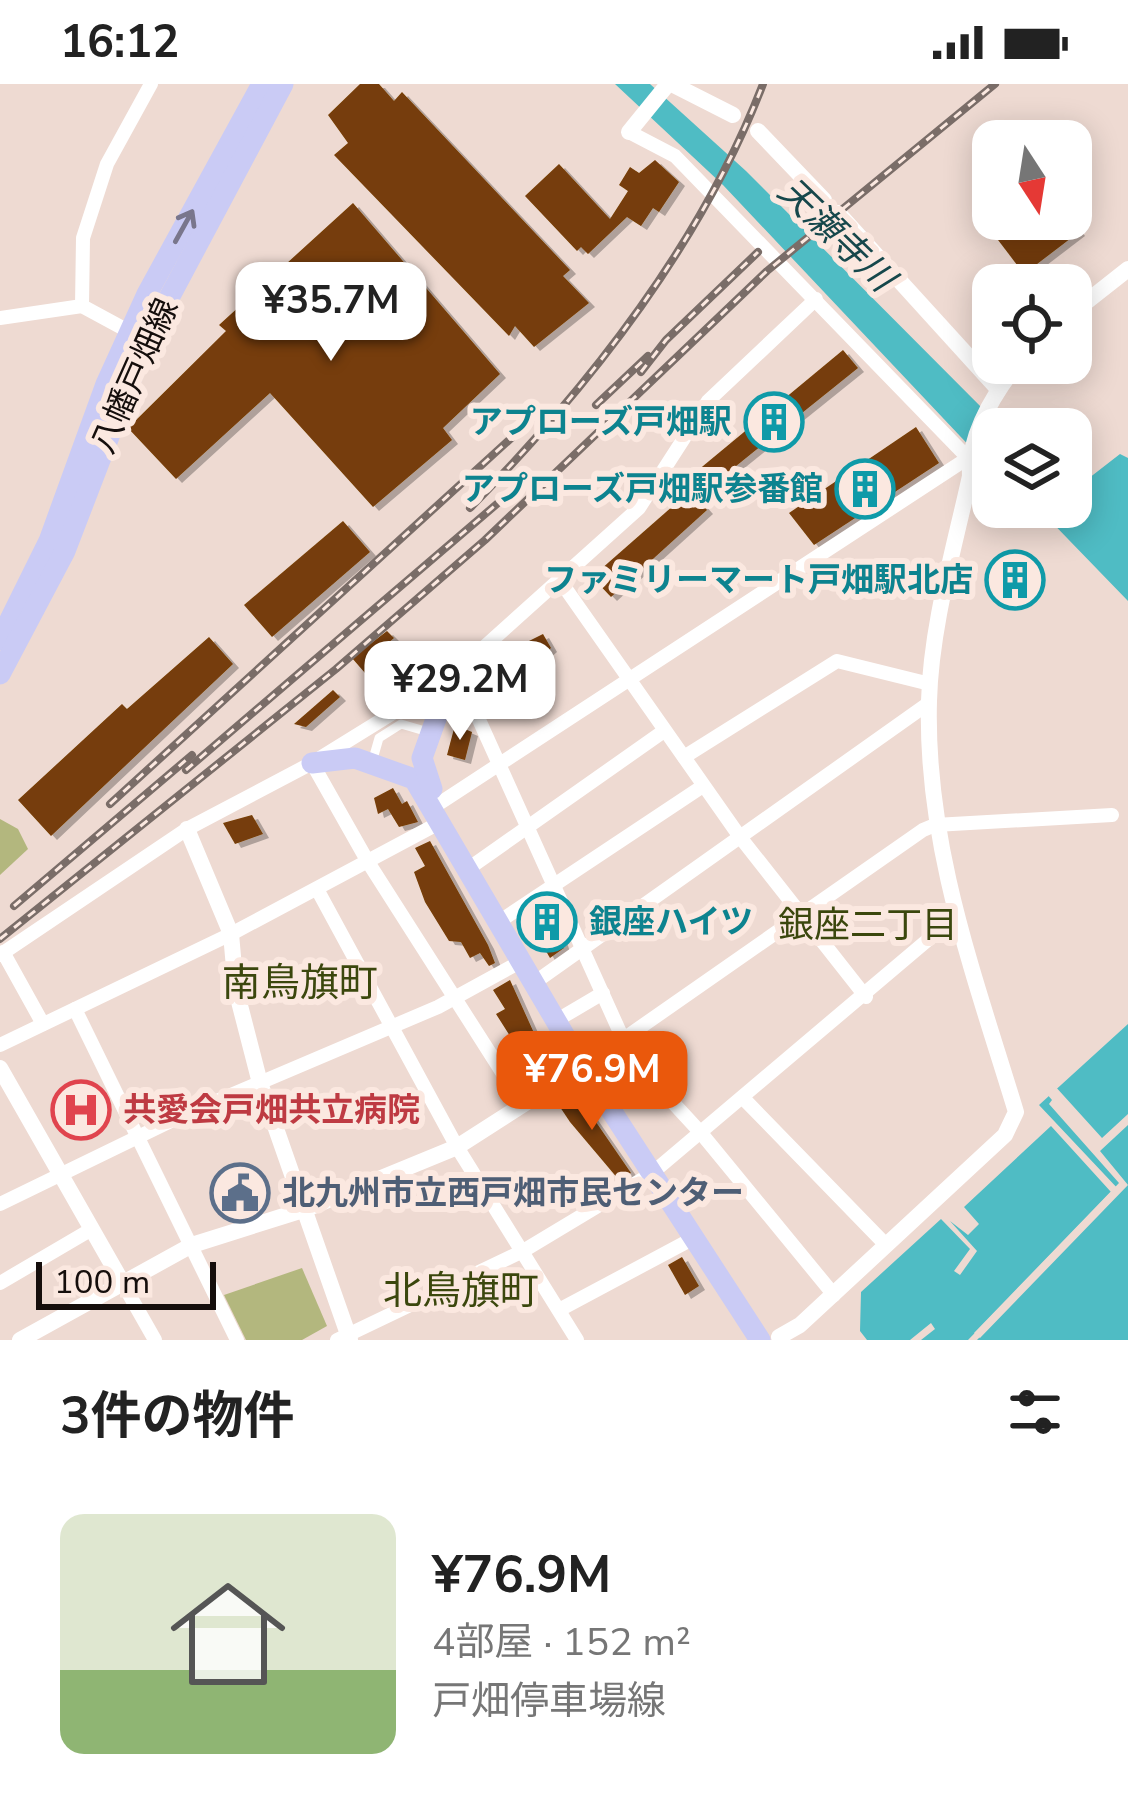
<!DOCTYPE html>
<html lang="ja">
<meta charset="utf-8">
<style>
body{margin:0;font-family:"Nunito Sans","Noto Sans JP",sans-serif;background:#f6f6f6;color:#222;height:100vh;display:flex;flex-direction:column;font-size:45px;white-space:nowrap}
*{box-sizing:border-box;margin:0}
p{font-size:39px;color:#767676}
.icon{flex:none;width:66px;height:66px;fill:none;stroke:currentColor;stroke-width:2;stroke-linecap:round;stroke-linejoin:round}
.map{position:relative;height:1256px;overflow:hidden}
.details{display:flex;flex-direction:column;background:#fff;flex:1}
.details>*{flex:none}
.needle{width:78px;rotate:168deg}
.fabs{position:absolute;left:972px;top:36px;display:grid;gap:24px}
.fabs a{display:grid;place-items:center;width:120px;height:120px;border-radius:24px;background:#fff;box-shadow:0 6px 30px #0003;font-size:60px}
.scale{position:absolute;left:36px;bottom:30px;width:180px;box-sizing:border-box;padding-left:12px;border:6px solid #150e0c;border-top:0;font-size:33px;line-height:42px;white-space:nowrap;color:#150e0c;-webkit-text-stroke:9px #fbe8e0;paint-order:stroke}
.price{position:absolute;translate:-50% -102px;padding:0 27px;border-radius:24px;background:#fff;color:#222;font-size:39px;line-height:78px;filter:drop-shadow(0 3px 6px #0008)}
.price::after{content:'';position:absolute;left:50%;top:72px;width:36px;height:27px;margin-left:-18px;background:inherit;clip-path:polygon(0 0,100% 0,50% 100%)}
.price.current{background:#ea580c;color:#fff}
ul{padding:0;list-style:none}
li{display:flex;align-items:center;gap:36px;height:300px;padding:0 60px}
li+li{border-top:3px solid #e0e0e0}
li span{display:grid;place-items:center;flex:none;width:336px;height:240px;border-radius:24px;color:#555}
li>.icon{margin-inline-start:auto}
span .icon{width:144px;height:144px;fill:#fffc;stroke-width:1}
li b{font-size:51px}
h2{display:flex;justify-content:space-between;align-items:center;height:144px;padding:0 60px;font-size:51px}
.status{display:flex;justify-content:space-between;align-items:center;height:84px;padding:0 60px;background:#fff;direction:ltr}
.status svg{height:33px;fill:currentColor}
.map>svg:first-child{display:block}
.green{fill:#b3b77e}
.water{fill:#4fbcc4}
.pier{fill:#eedad2}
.building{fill:#763e07;filter:url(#shadow)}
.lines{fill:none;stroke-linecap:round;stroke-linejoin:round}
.pedestrian{stroke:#fff;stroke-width:9}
.minor{stroke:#fff;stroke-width:14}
.tertiary{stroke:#fff;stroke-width:16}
.primary{stroke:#cacbf5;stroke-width:21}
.rail-casing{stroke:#7a6d68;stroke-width:8}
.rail{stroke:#fbe8e0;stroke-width:3;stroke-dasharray:9;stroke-linecap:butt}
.oneway{stroke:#79768c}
.labels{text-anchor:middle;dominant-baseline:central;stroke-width:12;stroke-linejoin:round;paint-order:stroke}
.street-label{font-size:33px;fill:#150e0c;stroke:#fbe8e0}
.culture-label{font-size:33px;font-weight:bold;fill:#0d838f;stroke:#fbe8e0;text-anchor:end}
.health-label{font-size:33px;font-weight:bold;fill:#be3a42;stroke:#fbe8e0;text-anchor:start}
.service-label{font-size:33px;font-weight:bold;fill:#4e5e75;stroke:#fbe8e0;text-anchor:start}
.water-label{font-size:36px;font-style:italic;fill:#16474b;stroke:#fbe8e0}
.neighbourhood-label{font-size:36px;fill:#3b470d;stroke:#fbe8e0}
.quarter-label{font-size:39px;fill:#3b470d;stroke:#fbe8e0}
</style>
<div class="status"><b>16:12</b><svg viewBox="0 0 49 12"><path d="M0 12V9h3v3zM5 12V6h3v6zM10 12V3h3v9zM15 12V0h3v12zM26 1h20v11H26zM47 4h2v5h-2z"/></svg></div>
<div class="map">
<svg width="1128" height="1256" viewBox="0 0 1128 1256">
<defs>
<filter id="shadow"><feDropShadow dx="6" dy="4" stdDeviation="0" flood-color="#0004"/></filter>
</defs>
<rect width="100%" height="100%" fill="#eedad2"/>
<g class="green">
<polygon points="0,735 18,745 28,765 0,791"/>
<polygon points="302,1184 327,1242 302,1256 246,1256 224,1211"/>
</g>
<g class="water">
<polygon points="615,0 650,0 746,87 1003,345 993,345 993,387 723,101"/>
<polygon points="1120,370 1128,374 1128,517 1038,424 1029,423 1071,423 1071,408"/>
<polygon points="1128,940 1128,1256 977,1256 1120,1107 1039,1021"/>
<polygon points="1051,1042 1111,1108 968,1256 921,1256 935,1245 931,1239 910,1256 867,1256 860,1247 861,1208 941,1135 970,1165 954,1187 960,1191 977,1167 950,1137 968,1151 979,1140 964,1123"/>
</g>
<polygon class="pier" points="1054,1001 1102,1054 1128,1030 1128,1041 1100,1067 1128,1101 980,1254 974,1249 1119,1099 1049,1020 1052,1016 1046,1009"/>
<g class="building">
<polygon points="360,0 379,0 394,17 402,8 570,186 563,192 589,219 534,263 515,242 509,252 334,71 348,59 328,31"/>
<polygon points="655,76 679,98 659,128 653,124 641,142 627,133 588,170 581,163 577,167 525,112 559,80 610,135 628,107 619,101 630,83 639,89"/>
<polygon points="353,119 500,290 443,344 452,356 373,423 270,309 176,395 128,344 226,247 219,241"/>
<polygon points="982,135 1069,135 1079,148 1024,190"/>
<polygon points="843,266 858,284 710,403 697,387"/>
<polygon points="916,343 939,379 814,461 789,429"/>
<polygon points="690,407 707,426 611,513 592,493"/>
<polygon points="343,437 370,468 272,553 244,521"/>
<polygon points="1010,470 1030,476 1022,517 999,515"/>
<polygon points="387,547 394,554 388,559 406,582 378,604 352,574"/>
<polygon points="543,550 551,564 521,590 507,568"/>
<polygon points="209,553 233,580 51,752 18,716 122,620 127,625"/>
<polygon points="333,606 340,613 306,643 294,640"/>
<polygon points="455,641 472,648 465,676 447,671"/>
<polygon points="393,704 402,720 407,717 418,738 399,743 388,725 378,730 374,714"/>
<polygon points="252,731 263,750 235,760 223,739"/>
<polygon points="430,757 488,861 495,879 489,882 480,869 470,874 461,858 449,857 425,818 414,788 425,782 415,764"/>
<polygon points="551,823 564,864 550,874 528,836"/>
<polygon points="510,896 534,949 515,960 496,930 505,925 493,906"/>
<polygon points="540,948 556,976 537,993 531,983 541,977 528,955"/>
<polygon points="570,1008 576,1009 631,1089 619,1096 570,1038 556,1017"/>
<polygon points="682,1173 699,1202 685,1211 668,1181"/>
</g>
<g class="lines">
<polyline class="pedestrian" points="373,675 379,654 401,640 425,647"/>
<g class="minor">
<polyline points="0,234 82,222"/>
<polyline points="130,248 82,222 83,154 107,80 151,0"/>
<polyline points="561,498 740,753 866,913"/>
<polyline points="457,587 623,955"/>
<polyline points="684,673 837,577 930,600"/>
<polyline points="312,679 368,778 523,1021"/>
<polyline points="440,719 968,374 675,72 629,48"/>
<polyline points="475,780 664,647"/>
<polyline points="317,805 457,1063 577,1256"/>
<polyline points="506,833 703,702"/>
<polyline points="3,868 43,940"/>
<polyline points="0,871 187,745 312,679 451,593 639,424 708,317 816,215"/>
<polyline points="541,894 929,619"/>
<polyline points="75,925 237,1256"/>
<polyline points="564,932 603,909"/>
<polyline points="618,959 701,1049 834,1211"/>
<polyline points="0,961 231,850 439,739"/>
<polyline points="592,977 923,746 935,741 1112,731"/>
<polyline points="744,1015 885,1160"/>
<polyline points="0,1120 177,1034 438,923 520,878"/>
<polyline points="122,1198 155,1256"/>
<polyline points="0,1199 92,1145"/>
<polyline points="559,1226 692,1155"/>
<polyline points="337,1256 523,1167 651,1090 956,832"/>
</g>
<g class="tertiary">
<polyline points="672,0 733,31"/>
<polyline points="758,47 824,116"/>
<polyline points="629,48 668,0"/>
<polyline points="838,129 998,305"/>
<polyline points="1071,230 1128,185"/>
<polyline points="187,745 231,850 236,906 260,999 350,1256"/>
<polyline points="0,984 122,1198"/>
<path d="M779,1253L800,1241L1005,1051L1016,1028C975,893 925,761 929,617C931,542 954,465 970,392C968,352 993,311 1018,279"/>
<polyline points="20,1256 192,1161 306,1125 457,1063 591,977"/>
</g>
<g class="primary">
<polyline points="0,556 49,457 106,300 147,210 262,0"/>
<polyline points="0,590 65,467 145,259 283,0"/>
<polyline points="312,679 355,674 414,695 583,983 760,1256"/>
<polyline points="432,705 422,674 451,593"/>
</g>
<g class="rail-casing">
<g id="rail">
<polyline points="641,288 666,256 758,168"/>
<polyline points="596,321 648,272"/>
<path d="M470,424C589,303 702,159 763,0"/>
<polyline points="186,686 505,413"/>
<polyline points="110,720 531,336"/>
<polyline points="14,822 192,671"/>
<polyline points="0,855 336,585 485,456 767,187 995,0"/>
</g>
</g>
<use href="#rail" class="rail"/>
</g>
<defs><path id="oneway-shaft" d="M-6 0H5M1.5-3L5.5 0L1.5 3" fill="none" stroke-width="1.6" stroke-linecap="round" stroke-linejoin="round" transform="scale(3)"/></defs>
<use class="oneway" href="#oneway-shaft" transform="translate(184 142) rotate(-61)"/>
<defs>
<g id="building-ring" transform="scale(3)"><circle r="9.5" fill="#fbe8e0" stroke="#0f9aa8" stroke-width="1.5"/><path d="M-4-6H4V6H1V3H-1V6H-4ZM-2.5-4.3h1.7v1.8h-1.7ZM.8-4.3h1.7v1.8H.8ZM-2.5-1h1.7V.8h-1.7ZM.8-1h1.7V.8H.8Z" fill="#0f9aa8"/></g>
<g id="hospital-ring" transform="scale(3)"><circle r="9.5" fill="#fbe8e0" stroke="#e0444e" stroke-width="1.5"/><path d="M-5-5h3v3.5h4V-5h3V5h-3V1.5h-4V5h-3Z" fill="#e0444e"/></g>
<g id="civic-ring" transform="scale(3)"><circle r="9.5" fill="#fbe8e0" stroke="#5c6f8a" stroke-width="1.5"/><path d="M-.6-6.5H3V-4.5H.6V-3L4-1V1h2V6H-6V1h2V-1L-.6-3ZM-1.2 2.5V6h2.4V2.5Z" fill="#5c6f8a"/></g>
</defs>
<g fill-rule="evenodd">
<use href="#building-ring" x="774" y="338"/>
<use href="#building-ring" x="865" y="405"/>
<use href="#building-ring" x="1015" y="496"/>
<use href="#building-ring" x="547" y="838"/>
<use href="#hospital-ring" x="81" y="1026"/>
<use href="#civic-ring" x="240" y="1109"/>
</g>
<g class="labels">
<g class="street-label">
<text transform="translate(135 292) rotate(-66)">八幡戸畑線</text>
</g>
<g class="culture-label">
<text x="732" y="338">アプローズ戸畑駅</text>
<text x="823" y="405">アプローズ戸畑駅参番館</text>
<text x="973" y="496">ファミリーマート戸畑駅北店</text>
<text x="589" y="838" text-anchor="start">銀座ハイツ</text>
</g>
<g class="health-label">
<text x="123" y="1026">共愛会戸畑共立病院</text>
</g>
<g class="service-label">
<text x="282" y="1109">北九州市立西戸畑市民センター</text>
</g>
<g class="water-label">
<text transform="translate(836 151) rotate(44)">天瀬寺川</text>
</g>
<g class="neighbourhood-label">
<text x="868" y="841">銀座二丁目</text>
</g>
<g class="quarter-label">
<text x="300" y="899">南鳥旗町</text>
<text x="461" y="1207">北鳥旗町</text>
</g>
</g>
</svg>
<div class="fabs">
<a><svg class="needle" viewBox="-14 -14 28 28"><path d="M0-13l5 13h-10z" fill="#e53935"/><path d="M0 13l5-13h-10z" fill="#767676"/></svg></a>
<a><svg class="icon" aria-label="locate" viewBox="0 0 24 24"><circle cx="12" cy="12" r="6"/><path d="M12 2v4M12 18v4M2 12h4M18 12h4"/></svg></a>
<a><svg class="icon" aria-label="layers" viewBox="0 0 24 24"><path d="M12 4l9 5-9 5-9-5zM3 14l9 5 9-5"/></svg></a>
</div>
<div class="scale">100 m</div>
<b class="price" style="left:331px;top:280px">¥35.7M</b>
<b class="price" style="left:460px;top:659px">¥29.2M</b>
<b class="price current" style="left:592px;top:1049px">¥76.9M</b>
</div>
<section class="details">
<h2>3件の物件<svg class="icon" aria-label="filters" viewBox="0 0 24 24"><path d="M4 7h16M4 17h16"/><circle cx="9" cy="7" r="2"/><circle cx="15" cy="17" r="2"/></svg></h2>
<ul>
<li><span style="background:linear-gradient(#dfe7d0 65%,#8fb573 0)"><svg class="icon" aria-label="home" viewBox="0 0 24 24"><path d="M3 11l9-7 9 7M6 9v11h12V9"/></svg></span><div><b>¥76.9M</b><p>4部屋 · 152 m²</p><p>戸畑停車場線</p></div></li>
</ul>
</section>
